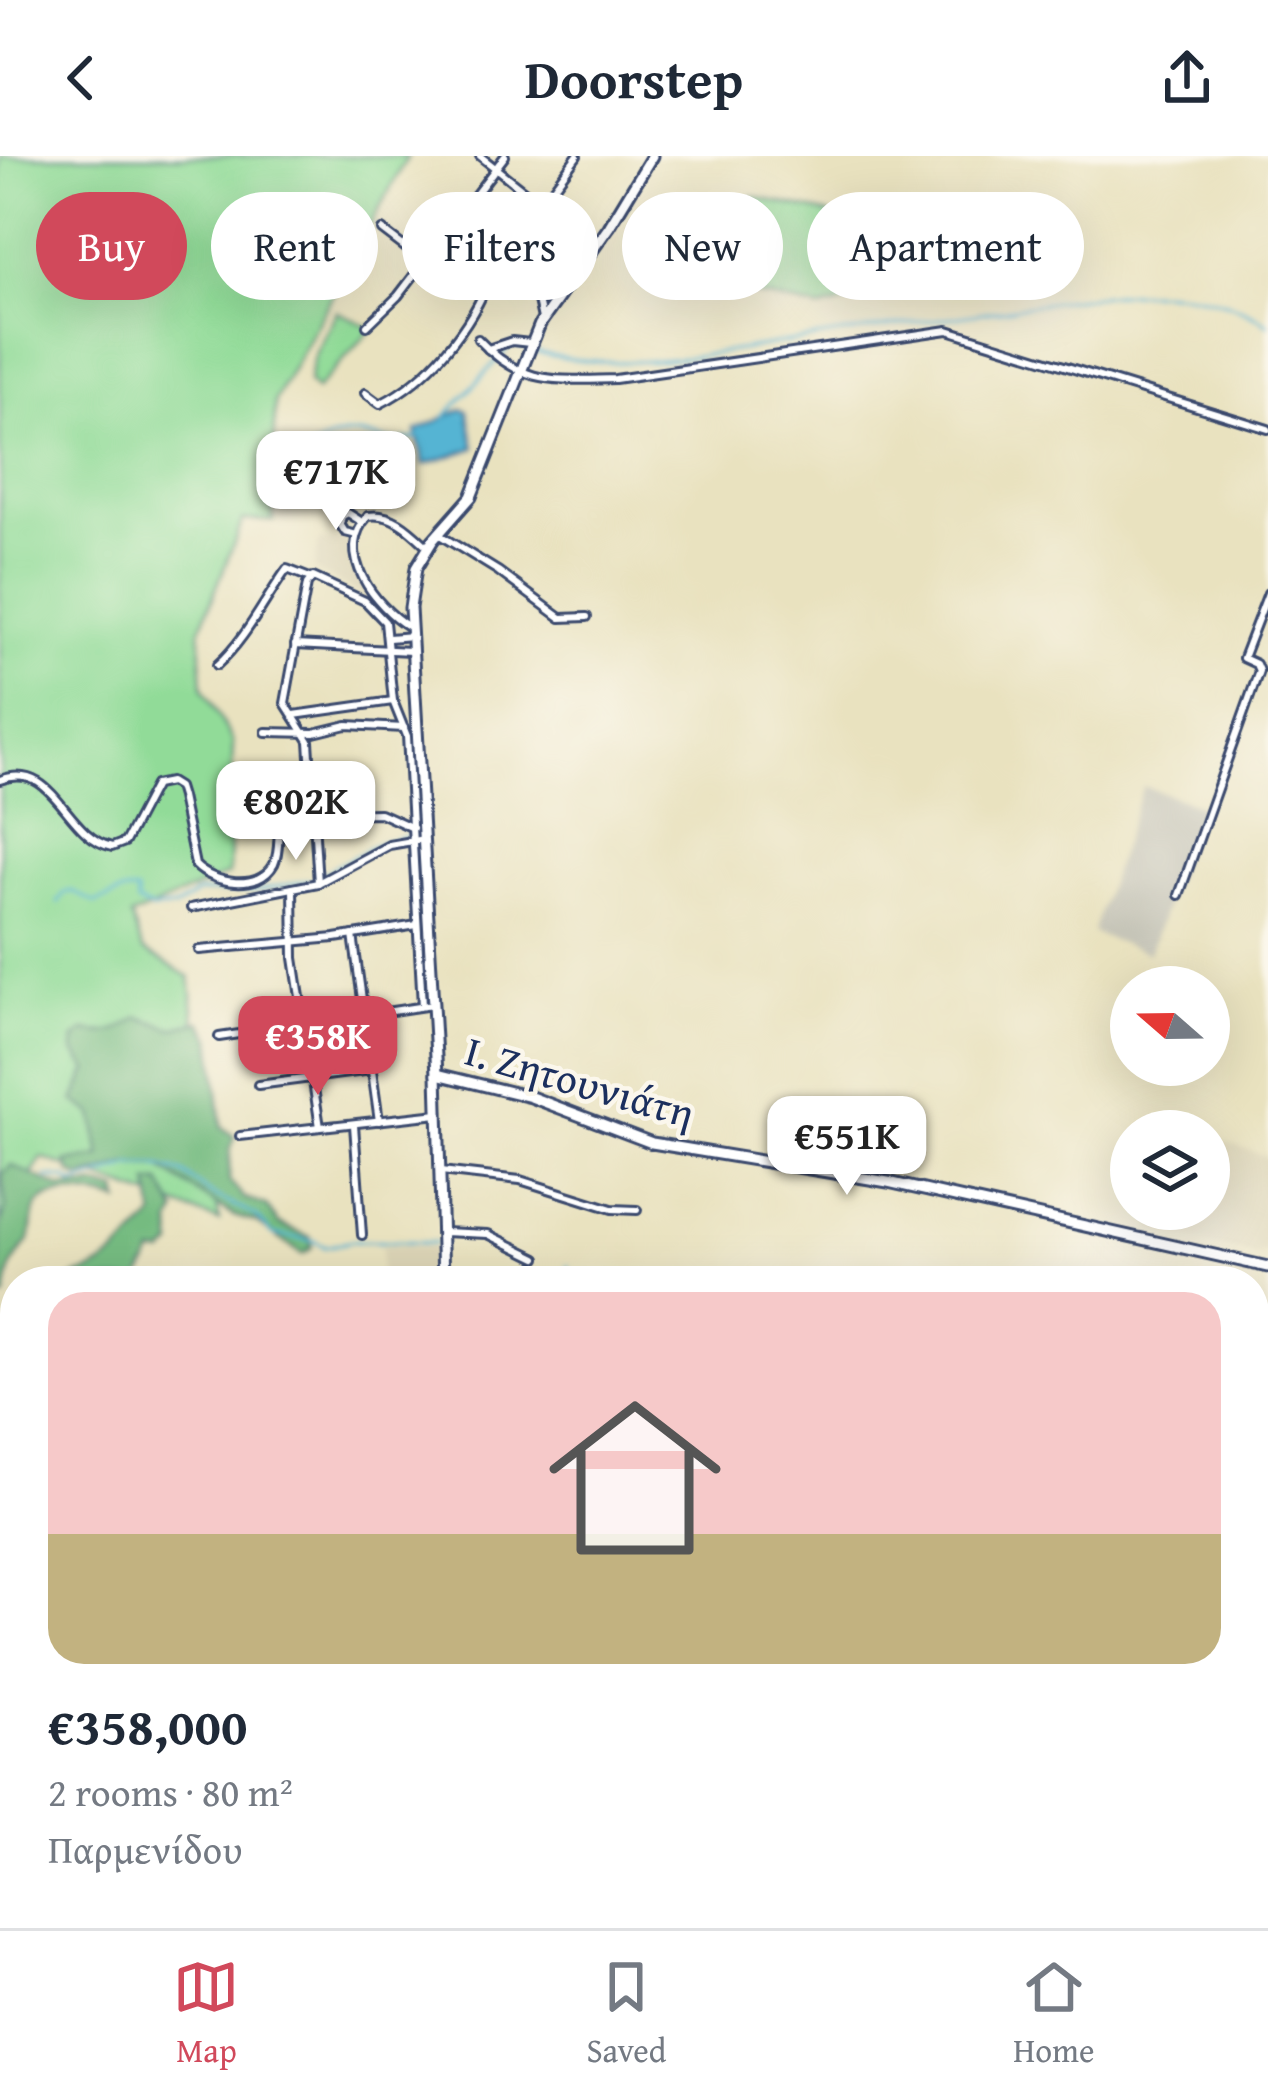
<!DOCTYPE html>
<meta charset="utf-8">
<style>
body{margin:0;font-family:"Gentium Book Plus",serif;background:#f2f2f3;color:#1f2937;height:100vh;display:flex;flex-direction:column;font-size:45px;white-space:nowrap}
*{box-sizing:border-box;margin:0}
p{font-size:39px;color:#747a83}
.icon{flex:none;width:66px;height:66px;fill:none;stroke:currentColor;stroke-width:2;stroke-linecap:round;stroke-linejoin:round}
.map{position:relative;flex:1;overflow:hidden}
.details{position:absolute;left:0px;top:1110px;width:1269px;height:663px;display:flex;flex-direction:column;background:#fff;border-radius:48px 48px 0 0;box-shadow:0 12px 48px #0002}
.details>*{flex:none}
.hud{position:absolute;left:36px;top:36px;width:1197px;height:108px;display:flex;gap:24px}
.needle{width:78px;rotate:290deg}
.buttons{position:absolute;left:1110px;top:810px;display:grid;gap:24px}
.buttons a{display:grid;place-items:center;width:120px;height:120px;border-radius:50%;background:#fff;box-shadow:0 12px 48px #0002;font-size:60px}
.price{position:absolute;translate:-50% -102px;padding:0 27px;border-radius:24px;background:#fff;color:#222;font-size:39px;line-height:78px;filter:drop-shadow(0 3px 6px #0008)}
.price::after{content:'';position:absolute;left:50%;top:72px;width:36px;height:27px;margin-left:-18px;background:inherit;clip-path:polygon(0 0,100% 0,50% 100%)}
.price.current{background:#d1495b;color:#fff}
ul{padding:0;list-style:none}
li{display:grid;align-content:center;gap:24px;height:636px;padding:0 48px}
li+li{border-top:3px solid #e0e1e3}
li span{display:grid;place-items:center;height:372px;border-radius:36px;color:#555}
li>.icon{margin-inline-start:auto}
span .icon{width:216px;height:216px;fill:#fffc;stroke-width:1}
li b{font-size:51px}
.chip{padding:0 42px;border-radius:54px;background:#fff;box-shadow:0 12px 48px #0002;font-size:42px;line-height:108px}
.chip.current{background:#d1495b;color:#fff}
header{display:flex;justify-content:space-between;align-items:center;height:156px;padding:0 48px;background:#fff;font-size:54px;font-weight:600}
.dock{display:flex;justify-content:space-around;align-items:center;height:168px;border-top:3px solid #e0e1e3;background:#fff;font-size:33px;color:#747a83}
.dock a{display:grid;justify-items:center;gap:6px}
.dock .current{color:#d1495b}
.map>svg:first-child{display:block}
.built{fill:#dcd4b6}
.industrial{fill:#c6c5b8}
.green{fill:#91db98;stroke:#56857b;stroke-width:3}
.forest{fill:#74bb80;stroke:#48756f;stroke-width:3}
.water{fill:#54b4d3;stroke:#387298;stroke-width:3}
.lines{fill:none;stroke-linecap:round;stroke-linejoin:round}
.stream{stroke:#54b4d3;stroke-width:3}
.minor-casing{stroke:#3a4a6d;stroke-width:12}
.tertiary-casing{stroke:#3a4a6d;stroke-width:15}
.secondary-casing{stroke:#3a4a6d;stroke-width:15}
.minor{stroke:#fff;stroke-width:6}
.tertiary{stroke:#fff;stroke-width:9}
.secondary{stroke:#fff;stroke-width:9}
.labels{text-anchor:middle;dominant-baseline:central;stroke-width:9;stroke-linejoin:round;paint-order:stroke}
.street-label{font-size:42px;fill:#1b2f5e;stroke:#fbf7ec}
</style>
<header><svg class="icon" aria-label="back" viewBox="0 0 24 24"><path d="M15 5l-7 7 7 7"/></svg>Doorstep<svg class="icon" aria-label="share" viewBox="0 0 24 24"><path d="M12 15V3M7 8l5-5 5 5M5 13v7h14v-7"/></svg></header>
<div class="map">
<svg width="1268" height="1772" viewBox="0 0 1268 1772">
<rect width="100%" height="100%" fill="#fbf7ec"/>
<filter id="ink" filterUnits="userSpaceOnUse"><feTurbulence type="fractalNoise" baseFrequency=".00833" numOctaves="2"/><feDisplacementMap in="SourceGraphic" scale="24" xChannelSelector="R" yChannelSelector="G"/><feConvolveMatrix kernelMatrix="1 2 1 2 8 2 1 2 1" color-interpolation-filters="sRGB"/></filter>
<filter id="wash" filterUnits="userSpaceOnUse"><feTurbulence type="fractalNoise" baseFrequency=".004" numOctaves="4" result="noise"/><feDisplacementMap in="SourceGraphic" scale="48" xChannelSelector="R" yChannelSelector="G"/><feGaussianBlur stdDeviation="2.7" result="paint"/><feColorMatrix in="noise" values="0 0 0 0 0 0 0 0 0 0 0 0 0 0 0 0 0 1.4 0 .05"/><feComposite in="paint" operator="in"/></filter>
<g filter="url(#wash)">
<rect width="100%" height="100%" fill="#e9e2bf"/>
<g class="built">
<polygon points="354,384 356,415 369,443 314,413 319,385"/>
<polygon points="1209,979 1268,1001 1268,1092 1264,1098 1254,1099 1150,1074 1158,1053 1209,1053"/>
<polygon points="382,1089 434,1091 434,1125 380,1125"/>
</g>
<polygon class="industrial" points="1143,630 1201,650 1149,797 1092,777"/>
<g class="green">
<polygon points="0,0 408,0 275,245 273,365 243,364 200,474 203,532 233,586 229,718 131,761 143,794 190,821 219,1065 42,1002 0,1070"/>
<polygon points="752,40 829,58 871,83 849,146 820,153 743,136 717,116 727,80"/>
<polygon points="337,155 367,170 369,176 316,234 308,226 314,200"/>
<polygon points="0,1705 15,1709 15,1758 129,1758 142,1772 0,1772"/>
<polygon points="553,1758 753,1758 726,1772 545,1772"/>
</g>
<g class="forest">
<path d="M139,861L173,872L201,865L212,882L222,971L235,981L230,992L229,1025L244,1042L266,1050L279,1068L310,1081L312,1092L302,1098L256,1066L234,1060L159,1011L126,1010L81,1022L71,1017L67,1006L101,1001L93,958L74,945L88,914L74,895L75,883L85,875C110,880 119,876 139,861Z"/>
<path d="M11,1009L61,1032L95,1030L118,1035L120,1046C101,1040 50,1030 37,1051C30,1061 35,1079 27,1088C11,1107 10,1113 6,1140L0,1144V1069L6,1052L2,1018Z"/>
<path d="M149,1027H161L177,1056L172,1067L173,1090L164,1098H153L139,1125H66C78,1117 92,1117 103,1109C113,1102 148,1069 155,1060Z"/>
<polygon points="1261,1362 1268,1367 1268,1479 1254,1471 1254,1373"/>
</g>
<polygon class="water" points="463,253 468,255 475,292 424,309 416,275"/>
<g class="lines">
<g class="stream">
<path d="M534,195C618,219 710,198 795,185C870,173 946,162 1021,151C1103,139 1195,118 1268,168"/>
<polyline points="445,261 512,188 525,192"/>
<path d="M281,318C304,299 327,276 359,279C387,282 384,289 417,282"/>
<polyline points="322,718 379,687 408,680"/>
<polyline points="58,747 64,737 72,735 95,747 125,736 137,736 137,747 151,753 175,752 198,737 257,735 310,724"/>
<polyline points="47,1021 66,1023 74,1028 132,1010 155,1010 183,1017 211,1038 256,1060 272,1078 315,1085 325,1091 353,1085 436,1087"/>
<polyline points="568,1110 575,1125"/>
</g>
</g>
</g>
<g filter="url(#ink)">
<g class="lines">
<g class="minor-casing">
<g id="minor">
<polyline points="480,0 594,90"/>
<polyline points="382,74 424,106 478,133 577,0"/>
<polyline points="537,140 542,163"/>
<polyline points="367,170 398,140 505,0"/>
<path d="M478,183C522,230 554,224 615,223L948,174L1268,273"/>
<polyline points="488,193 512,185 530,187"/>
<path d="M365,237L380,248C430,223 472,170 491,119"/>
<polyline points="438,378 498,415 561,462 587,461"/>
<polyline points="357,379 345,376 340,368 342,360 348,357 362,366"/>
<path d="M409,471C376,451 333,397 368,360C393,356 411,375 428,391"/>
<polyline points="389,482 412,480"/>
<polyline points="295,489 411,495"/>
<path d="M217,509C247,482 263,446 287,413L310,422"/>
<polyline points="294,559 393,545"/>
<polyline points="266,576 314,577 347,569 404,572"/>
<path d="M0,624C55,603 64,680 112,691L125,686L155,629L170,626L178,631L181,641L195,709C213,728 259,736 274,708C281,693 276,674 282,659L380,657L413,672"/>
<polyline points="318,727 309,585 285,547 307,428 313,421 365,445 385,466 393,545 407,580 422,850"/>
<polyline points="293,732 294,802 320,971"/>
<polyline points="1179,739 1259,515 1256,508 1243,502 1268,437"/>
<polyline points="191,752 318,727 389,689 424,683"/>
<polyline points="353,779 379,965"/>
<polyline points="199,794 335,782 417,769"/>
<polyline points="219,881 432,849"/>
<polyline points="258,929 372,914"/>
<polyline points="354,969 362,1079"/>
<polyline points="240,980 438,958"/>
<polyline points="441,1015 520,1024 612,1053 637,1054"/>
<polyline points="443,1076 488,1078 537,1102"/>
<polyline points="445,1118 470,1125"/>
<polyline points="0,1741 15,1748"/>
<polyline points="39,1758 40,1759"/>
<polyline points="412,1758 433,1763"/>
</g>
</g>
<g class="tertiary-casing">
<g id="tertiary">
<polyline points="437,918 531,941 652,987 888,1026 1268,1111"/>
<polyline points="443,1125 437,918 410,452 416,412 433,384 471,341 540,168 609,71 652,0"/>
<polyline points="1254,1300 1268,1279"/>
<polyline points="0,1511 15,1506"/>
<polyline points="0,1574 15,1575"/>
<polyline points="0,1723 15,1728"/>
<polyline points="142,1758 155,1772"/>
<polyline points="382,1772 383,1758"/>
<polyline points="972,1772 984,1758"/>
</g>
</g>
<g class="secondary-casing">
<g id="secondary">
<polyline points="1254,1259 1268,1235"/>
<polyline points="1254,1282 1268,1260"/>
<polyline points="955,1772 964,1758"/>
</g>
</g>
<use href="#minor" class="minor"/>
<use href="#tertiary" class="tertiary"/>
<use href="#secondary" class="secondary"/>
</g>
</g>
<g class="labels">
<g class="street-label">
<text transform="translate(580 925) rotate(16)">Ι. Ζητουνιάτη</text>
</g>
</g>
</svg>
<div class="buttons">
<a><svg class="needle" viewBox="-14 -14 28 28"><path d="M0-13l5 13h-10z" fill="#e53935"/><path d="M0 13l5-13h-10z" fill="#747a83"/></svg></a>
<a><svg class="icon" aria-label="layers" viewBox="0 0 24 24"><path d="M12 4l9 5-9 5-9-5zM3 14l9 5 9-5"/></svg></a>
</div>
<b class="price" style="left:336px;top:377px">€717K</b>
<b class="price" style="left:296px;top:707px">€802K</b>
<b class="price current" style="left:318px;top:942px">€358K</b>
<b class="price" style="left:847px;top:1042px">€551K</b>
<div class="hud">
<a class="chip current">Buy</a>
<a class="chip">Rent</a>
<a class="chip">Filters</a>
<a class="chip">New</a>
<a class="chip">Apartment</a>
</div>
<section class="details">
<ul>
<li><span style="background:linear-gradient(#f6c9c9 65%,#c2b280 0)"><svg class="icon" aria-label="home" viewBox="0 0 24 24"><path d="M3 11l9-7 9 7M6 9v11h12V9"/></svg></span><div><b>€358,000</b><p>2 rooms · 80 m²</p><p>Παρμενίδου</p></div></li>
</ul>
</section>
</div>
<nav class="dock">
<a class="current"><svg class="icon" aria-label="map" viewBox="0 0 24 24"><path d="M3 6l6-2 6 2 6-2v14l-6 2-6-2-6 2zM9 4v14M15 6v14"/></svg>Map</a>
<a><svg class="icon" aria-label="saved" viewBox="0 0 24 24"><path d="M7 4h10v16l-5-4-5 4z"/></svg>Saved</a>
<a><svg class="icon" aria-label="home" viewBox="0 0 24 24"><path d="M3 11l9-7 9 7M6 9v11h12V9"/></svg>Home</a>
</nav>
